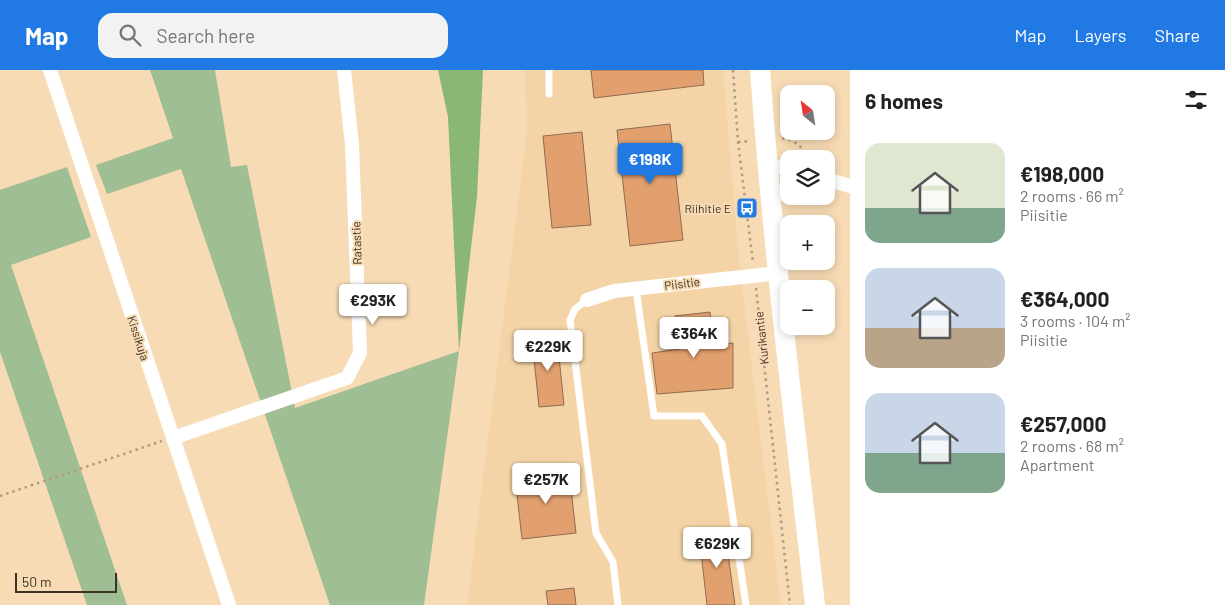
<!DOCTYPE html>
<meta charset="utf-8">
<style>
body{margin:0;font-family:Barlow,sans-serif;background:#f2f2f2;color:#222;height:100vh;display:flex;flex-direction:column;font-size:19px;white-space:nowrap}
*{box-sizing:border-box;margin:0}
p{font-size:16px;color:#767676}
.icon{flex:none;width:28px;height:28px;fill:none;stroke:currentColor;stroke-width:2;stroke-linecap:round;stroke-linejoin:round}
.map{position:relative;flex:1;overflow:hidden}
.drawer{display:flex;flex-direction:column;background:#fff;width:375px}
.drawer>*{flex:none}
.needle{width:32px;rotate:330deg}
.controls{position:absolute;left:780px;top:15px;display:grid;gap:10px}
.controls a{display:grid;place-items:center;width:55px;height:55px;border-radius:10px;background:#fff;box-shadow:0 2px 8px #0003;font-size:25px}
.scale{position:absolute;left:15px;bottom:12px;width:102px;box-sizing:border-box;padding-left:5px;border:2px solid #3d3223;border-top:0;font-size:14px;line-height:18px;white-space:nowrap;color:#3d3223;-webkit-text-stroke:4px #f7dbb5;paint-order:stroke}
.price{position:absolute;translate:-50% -42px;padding:0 11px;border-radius:5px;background:#fff;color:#222;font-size:16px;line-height:32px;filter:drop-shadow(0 1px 2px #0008)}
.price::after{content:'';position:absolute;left:50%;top:30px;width:15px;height:11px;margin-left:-8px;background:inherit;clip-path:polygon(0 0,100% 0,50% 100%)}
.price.selected{background:#217ae3;color:#fff}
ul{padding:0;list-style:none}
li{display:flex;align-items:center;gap:15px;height:125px;padding:0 15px}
li span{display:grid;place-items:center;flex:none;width:140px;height:100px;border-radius:15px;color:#555}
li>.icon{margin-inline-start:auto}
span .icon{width:60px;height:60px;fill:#fffc;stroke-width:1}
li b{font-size:21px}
h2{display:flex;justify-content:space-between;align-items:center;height:60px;padding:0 15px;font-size:21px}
header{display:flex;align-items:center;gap:30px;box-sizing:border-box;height:70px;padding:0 25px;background:#217ae3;color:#fff}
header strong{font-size:24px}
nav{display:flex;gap:28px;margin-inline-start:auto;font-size:18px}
.search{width:350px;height:45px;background:#f2f2f2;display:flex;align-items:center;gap:12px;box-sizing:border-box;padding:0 18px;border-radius:15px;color:#767676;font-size:19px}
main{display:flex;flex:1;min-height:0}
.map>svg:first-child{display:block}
.built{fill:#f4d4a6}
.green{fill:#a0be93}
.forest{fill:#8ab775}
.building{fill:#e3a06f;stroke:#8f6b52}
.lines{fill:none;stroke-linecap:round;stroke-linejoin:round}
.path{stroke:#b19b7e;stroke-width:2.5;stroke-dasharray:2.5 4;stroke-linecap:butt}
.lane{stroke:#fff;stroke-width:7}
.street{stroke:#fff;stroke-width:14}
.secondary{stroke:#fff;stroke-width:20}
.labels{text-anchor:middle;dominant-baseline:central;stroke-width:4;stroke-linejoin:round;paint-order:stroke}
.poi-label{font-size:12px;fill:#3d3223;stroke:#f7dbb5;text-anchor:end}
.street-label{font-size:12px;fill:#3d3223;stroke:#f7dbb5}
</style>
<header>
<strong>Map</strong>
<div class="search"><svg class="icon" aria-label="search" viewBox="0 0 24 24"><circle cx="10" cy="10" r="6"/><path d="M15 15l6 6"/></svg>Search here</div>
<nav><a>Map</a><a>Layers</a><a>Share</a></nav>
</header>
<main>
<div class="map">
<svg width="850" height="535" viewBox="0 0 850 535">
<rect width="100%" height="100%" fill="#f7dbb5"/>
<polygon class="built" points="525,0 723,0 739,191 781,535 467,535 527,61"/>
<g class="green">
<polygon points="150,0 215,0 231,97 247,95 295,338 459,281 424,535 330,535 181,99 107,124 96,95 173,68"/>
<polygon points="67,97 91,167 11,195 127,535 87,535 0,282 0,120"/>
</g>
<polygon class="forest" points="438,0 483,0 477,127 459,281 448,47"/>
<g class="building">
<polygon points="591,0 703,0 704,15 594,28"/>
<polygon points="670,54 683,170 630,176 617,60"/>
<polygon points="582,62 591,155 552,158 543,66"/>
<polygon points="710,242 714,275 733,273 733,318 657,324 652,283 680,279 675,246"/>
<polygon points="557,268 564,335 539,337 532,270"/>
<polygon points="569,401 576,463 522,469 515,407"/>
<polygon points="725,462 735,535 707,535 699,464"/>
<polygon points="574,518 576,535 548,535 546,521"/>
</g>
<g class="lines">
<g class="path">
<polyline points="733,0 738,72 753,192"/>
<path d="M782,68C794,70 804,76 806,89"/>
<polyline points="738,72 749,71"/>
<polyline points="756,218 790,535"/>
<polyline points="0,426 162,371"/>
</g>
<g class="lane">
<polyline points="549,0 549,24"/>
<polyline points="636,219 654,346 702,346 722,374 746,535"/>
<polyline points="587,230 575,239 570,250 596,463 613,492 618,535"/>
</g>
<g class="street">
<polyline points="50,0 229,535"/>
<polyline points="768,95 789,99"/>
<polyline points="826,109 850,116"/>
<polyline points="587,230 614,221 779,203"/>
<polyline points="173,368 347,308 360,283 352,75 344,0"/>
</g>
<path class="secondary" d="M760,0C773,179 795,357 815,535"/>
</g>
<defs>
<g id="bus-square" transform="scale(1.125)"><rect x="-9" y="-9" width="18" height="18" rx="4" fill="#217ae3" stroke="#f7dbb5"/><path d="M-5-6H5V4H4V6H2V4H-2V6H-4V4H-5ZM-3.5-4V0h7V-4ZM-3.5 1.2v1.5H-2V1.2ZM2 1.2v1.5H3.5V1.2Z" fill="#fff"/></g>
</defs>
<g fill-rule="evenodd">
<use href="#bus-square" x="747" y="138"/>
</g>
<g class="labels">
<g class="poi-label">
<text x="731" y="138">Riihitie E</text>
</g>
<g class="street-label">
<text transform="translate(356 173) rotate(-92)">Ratastie</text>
<text transform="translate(682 213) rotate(-7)">Piisitie</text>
<text transform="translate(139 268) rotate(72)">Kissikuja</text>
<text transform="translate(761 268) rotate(-96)">Kurikantie</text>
</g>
</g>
</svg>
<div class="controls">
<a><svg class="needle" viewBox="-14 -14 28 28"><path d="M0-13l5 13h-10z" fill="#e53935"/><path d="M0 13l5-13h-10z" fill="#767676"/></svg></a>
<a><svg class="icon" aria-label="layers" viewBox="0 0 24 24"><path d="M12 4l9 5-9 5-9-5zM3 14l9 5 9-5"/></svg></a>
<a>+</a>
<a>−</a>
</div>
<div class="scale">50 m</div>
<b class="price selected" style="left:650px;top:115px">€198K</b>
<b class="price" style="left:373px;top:256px">€293K</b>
<b class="price" style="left:694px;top:289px">€364K</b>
<b class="price" style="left:548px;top:302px">€229K</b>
<b class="price" style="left:546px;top:435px">€257K</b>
<b class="price" style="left:717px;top:499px">€629K</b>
</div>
<section class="drawer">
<h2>6 homes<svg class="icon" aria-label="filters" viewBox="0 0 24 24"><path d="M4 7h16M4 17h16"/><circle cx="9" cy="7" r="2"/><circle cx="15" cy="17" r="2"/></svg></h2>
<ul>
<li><span style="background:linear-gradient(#dfe7d0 65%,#7fa58c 0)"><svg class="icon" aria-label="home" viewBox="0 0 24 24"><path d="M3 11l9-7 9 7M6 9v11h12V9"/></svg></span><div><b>€198,000</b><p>2 rooms · 66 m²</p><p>Piisitie</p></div></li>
<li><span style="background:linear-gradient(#c9d6e8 60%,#b9a48a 0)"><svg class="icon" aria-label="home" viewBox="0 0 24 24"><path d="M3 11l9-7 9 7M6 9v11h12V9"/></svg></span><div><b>€364,000</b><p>3 rooms · 104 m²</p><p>Piisitie</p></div></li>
<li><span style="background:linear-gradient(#c9d6e8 60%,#7fa58c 0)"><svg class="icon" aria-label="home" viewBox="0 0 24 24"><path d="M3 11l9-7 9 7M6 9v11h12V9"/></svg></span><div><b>€257,000</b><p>2 rooms · 68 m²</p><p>Apartment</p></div></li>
</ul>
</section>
</main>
